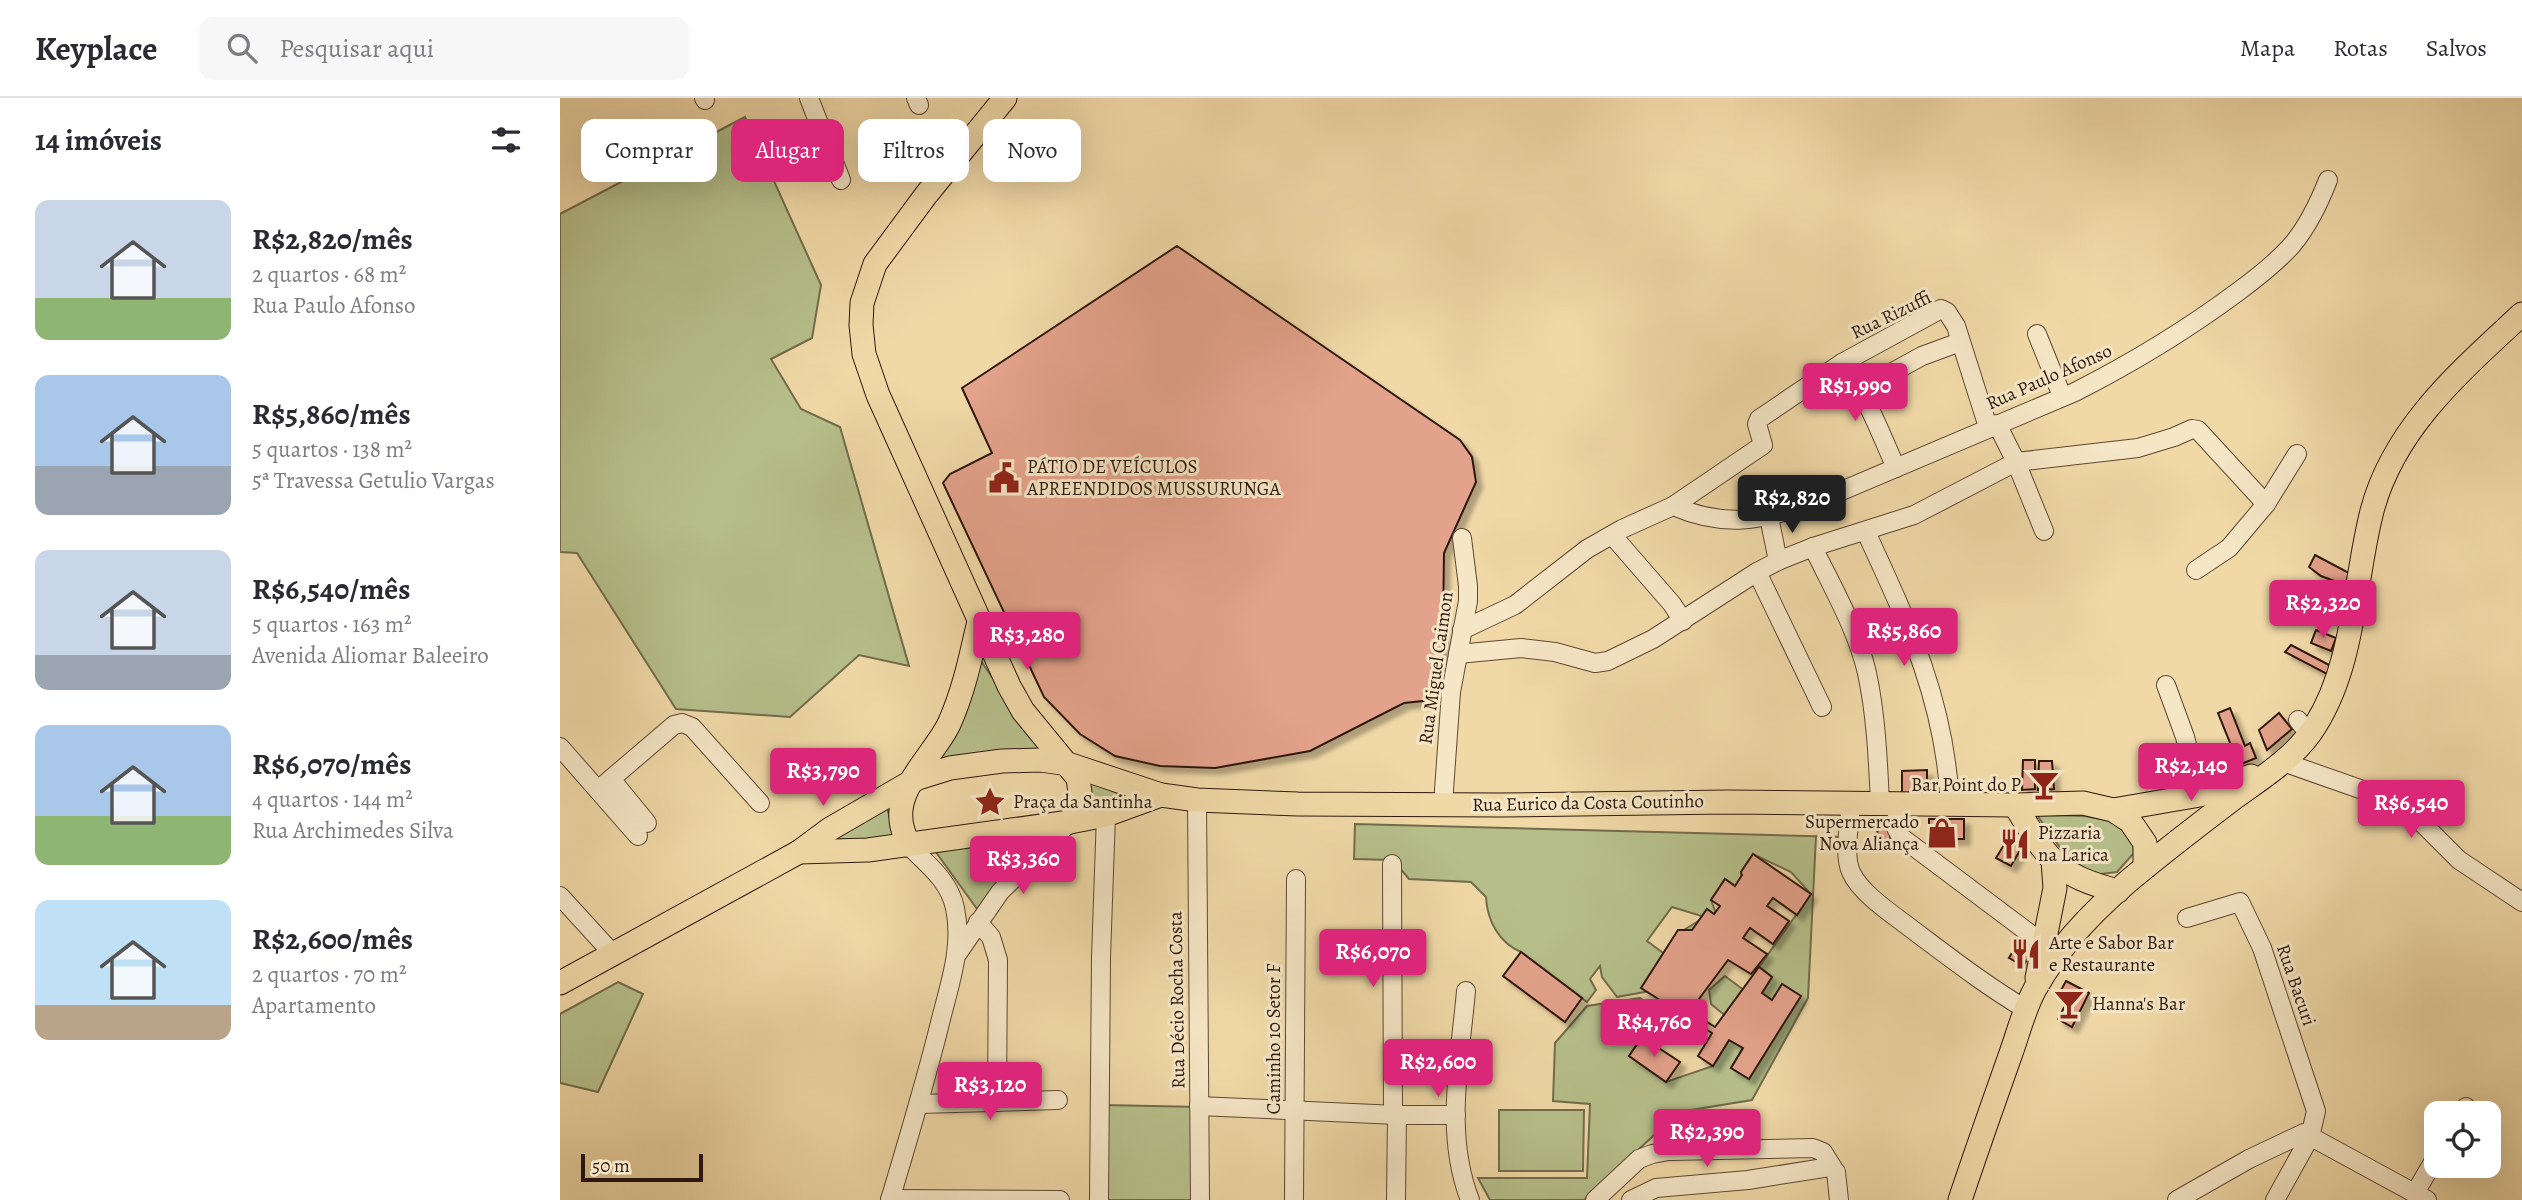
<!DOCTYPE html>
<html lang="pt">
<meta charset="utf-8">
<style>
body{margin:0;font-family:Alegreya,serif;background:#f7f7f7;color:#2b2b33;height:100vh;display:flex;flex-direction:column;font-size:26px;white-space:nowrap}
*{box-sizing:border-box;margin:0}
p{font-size:23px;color:#7c7c81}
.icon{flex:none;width:38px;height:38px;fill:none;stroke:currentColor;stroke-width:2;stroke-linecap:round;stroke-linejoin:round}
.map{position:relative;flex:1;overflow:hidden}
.panel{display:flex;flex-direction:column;background:#fff;width:560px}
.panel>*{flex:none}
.guide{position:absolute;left:21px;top:21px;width:665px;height:63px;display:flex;gap:14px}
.controls{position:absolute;left:1864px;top:1003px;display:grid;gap:14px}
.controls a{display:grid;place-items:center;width:77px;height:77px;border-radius:14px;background:#fff;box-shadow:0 7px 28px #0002;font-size:35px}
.scale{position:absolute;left:21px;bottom:18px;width:122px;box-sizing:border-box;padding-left:7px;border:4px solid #2f180d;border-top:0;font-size:19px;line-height:24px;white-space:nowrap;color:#2f180d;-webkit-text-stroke:5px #f5e6c6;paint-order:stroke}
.price{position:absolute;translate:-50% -60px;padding:0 16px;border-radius:7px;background:#db2777;color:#fff;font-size:23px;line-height:46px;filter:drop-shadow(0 2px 4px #0008)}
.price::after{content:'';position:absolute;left:50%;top:42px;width:21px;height:16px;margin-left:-10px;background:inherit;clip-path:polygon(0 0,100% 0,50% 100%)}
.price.active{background:#222;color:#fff}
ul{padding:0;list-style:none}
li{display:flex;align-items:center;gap:21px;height:175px;padding:0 35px}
li span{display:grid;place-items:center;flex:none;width:196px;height:140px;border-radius:14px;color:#555}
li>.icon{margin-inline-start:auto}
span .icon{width:84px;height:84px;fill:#fffc;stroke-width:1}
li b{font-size:30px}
h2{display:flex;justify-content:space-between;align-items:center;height:84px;padding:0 35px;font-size:30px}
.chip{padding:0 24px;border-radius:14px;background:#fff;box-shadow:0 7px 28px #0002;font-size:24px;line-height:63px}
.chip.active{background:#db2777;color:#fff}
header{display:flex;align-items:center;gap:42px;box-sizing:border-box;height:98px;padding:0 35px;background:#fff;border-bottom:2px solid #e1e1e2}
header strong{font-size:33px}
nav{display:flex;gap:38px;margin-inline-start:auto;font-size:24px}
.search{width:490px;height:63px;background:#f7f7f7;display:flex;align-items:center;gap:18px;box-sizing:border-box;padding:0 24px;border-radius:14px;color:#7c7c81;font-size:26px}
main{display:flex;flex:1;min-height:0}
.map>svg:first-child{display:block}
.green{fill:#b6bf8a;stroke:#726c4c;stroke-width:2}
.building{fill:#e3a28b;stroke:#2f180d;stroke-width:2;filter:url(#shadow)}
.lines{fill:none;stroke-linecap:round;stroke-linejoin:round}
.minor-casing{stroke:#5f4834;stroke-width:20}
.major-casing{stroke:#2f180d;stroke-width:25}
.minor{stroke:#f5e6c6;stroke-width:18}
.major{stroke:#f0d8a7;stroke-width:23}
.labels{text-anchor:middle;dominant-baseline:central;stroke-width:6;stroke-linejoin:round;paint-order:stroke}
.street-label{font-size:19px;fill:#2f180d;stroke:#f5e6c6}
.poi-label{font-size:19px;fill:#2f180d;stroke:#f5e6c6;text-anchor:start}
</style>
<header>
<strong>Keyplace</strong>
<div class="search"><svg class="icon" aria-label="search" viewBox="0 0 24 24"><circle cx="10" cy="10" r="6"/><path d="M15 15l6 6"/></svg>Pesquisar aqui</div>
<nav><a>Mapa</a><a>Rotas</a><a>Salvos</a></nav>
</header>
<main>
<section class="panel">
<h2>14 imóveis<svg class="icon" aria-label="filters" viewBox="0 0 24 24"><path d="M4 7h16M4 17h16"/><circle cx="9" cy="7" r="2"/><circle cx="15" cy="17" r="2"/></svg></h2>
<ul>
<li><span style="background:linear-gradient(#c9d6e8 70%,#8fb573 0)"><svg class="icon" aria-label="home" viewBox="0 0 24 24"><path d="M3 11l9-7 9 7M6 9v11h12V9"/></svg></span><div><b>R$2,820/mês</b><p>2 quartos · 68 m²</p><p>Rua Paulo Afonso</p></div></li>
<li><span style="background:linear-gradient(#a9c7e8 65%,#9aa5b1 0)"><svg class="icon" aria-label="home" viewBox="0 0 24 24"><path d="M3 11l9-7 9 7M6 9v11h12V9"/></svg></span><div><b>R$5,860/mês</b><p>5 quartos · 138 m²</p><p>5ª Travessa Getulio Vargas</p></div></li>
<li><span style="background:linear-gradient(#c9d6e8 75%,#9aa5b1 0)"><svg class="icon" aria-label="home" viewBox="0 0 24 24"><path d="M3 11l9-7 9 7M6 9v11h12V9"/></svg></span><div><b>R$6,540/mês</b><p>5 quartos · 163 m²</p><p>Avenida Aliomar Baleeiro</p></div></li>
<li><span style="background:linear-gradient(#a9c7e8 65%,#8fb573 0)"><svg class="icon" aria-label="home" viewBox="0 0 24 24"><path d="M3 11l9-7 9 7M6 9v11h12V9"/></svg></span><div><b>R$6,070/mês</b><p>4 quartos · 144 m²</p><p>Rua Archimedes Silva</p></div></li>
<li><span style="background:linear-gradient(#bfe0f5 75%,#b9a48a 0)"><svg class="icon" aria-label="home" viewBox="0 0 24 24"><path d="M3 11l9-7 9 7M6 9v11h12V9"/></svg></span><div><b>R$2,600/mês</b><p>2 quartos · 70 m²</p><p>Apartamento</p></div></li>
</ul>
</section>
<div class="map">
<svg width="1962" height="1102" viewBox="0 0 1962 1102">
<defs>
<filter id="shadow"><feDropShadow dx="6" dy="6" stdDeviation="2" flood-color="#0004"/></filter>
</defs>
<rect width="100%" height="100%" fill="#f0d8a7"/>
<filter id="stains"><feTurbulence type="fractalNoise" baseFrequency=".00286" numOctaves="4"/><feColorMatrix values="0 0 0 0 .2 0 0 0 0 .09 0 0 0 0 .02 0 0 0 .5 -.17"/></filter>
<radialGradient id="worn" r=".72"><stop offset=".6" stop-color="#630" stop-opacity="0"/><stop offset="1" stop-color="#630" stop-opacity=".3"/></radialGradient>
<g class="green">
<polygon points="185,19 261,187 252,240 211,261 241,311 280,329 349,568 299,557 230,619 116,611 17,455 0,454 0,116"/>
<polygon points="419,560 482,653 380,664"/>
<polygon points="529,683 562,697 526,712"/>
<polygon points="327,710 335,738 260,748"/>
<polygon points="1477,717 1525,718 1561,725 1573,741 1574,755 1557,774 1533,777 1513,768"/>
<path d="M795,726L1283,739L1256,738L1248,900L1192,1002L1119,1014L1024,1102H930L918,1080H1027L1030,1006L993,1003L995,945L1027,908L1080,900L1106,918L1091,944L1082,939L1069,958L1106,984L1153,968L1169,942L1183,950L1171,970L1189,981L1207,952L1151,906L1149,892L1165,878L1197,902L1212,879L1199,869L1251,796L1231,774L1193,756L1181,774L1183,786L1175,788L1165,781L1151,802L1171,855L1122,833L1145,819L1112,809L1087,843L1106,857L1090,893L1057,899L1042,879L1040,868L1030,881L1036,892L1027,904L961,854C939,845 927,822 926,799L911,784L849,781L833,762L794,761Z"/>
<polygon points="481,737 417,811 373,750"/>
<polygon points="58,884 83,896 38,994 0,985 0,916"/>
<polygon points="543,1007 641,1009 638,1102 540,1102"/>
<polygon points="939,1012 1024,1012 1023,1073 939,1073"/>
</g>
<g class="building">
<polygon points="617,148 900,342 912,359 916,384 884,455 882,601 844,605 750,653 655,670 600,668 555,658 520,636 484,599 383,385 390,376 432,355 402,290"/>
<polygon points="1755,457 1789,475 1785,487 1761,478 1749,469"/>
<polygon points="1756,532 1776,540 1771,553 1751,545"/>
<polygon points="1731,547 1771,568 1767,576 1725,554"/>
<polygon points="1670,610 1685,648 1690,645 1696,660 1679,667 1658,615"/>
<polygon points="1719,615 1732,631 1707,652 1699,632"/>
<polygon points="1463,662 1475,662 1475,691 1462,692"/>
<polygon points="1479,663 1492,663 1494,691 1478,692"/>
<polygon points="1367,672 1367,695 1342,695 1342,673"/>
<rect x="1369" y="721" width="35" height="20"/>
<polygon points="1318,722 1331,723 1330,742 1317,741"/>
<polygon points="1453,732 1467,740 1451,768 1436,760"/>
<polygon points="1193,756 1251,796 1237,817 1213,800 1207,808 1229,823 1213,846 1190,830 1183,840 1207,856 1191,876 1168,862 1130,913 1155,929 1199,869 1212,879 1202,895 1212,902 1222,886 1241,898 1189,981 1171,970 1183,950 1169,942 1153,968 1138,958 1152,935 1081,890 1118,832 1132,832 1147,811 1154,816 1160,808 1151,802 1165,781 1175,788 1182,777 1181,774"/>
<polygon points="1463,836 1477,845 1463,868 1449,860"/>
<polygon points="961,854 1022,900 1005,924 943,878"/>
<polygon points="1506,883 1529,895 1512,929 1498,921 1510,898 1500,894"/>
<polygon points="1082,939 1120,964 1106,984 1069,958"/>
</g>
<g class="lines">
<g class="minor-casing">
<g id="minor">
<polyline points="144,0 145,2"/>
<polyline points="249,0 281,82"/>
<polyline points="356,0 359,7"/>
<polyline points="1477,236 1502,298"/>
<path d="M1282,265C1306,296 1320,334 1336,370"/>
<polyline points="1300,292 1362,258 1400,244"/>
<polyline points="1437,326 1456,364 1484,433"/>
<polyline points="1113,408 1203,347 1197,326 1199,321 1282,265 1381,211 1387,214 1396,228 1428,329"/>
<polyline points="1209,419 1218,463"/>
<path d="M1306,434C1348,525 1385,603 1390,706"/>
<polyline points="1052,437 1112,506 1123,523"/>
<path d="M1253,449C1272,489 1297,531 1307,575C1316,617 1318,662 1320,705"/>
<polyline points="1636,472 1669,450 1706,406 1737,356"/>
<polyline points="1197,474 1262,609"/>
<path d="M902,532L955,507L1027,451L1062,431L1113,408C1165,430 1200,423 1253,405L1515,294C1572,265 1628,231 1679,193C1698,179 1716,165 1732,147C1748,128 1759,105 1768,82"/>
<polyline points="898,556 961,550 995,554 1035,565 1048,563 1093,541 1197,474 1218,463 1253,449 1354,417 1456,364 1578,350 1614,339 1632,331 1638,332 1706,406"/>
<polyline points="1606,587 1625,639 1640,697"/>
<polyline points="1738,622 1749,636"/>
<polyline points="0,649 78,738"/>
<polyline points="1723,664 1817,697 1838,707 1854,717 1899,762 1962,804"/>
<polyline points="51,681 87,725"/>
<polyline points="38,692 114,627 122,625 132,629 200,705"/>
<polyline points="637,702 640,1102"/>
<path d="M1291,705C1290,723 1283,757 1291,774C1301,797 1337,819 1357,835C1393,862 1428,889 1467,912"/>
<polyline points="1338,705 1336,730 1341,739 1485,847"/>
<polyline points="883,706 891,594 908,503 908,488 902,440"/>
<polyline points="832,766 833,1017"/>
<polyline points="0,798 53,856"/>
<polyline points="1627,820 1680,804 1702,850 1756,1013 1750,1039 1715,1102"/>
<polyline points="418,824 431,839 438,862 437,1004"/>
<polyline points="398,855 440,794 510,724"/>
<path d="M906,893C900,962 884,1036 910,1102"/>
<polyline points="360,1006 498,1002"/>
<polyline points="639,1008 837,1017 896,1017"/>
<polyline points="1903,1015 1906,1009"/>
<polyline points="1855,1095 1876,1059"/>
<polyline points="330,1101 500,1102"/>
<path d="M330,1102C348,1042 366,982 381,921C390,885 403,848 395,810C389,782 367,766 348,747"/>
<polyline points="539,1102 541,859 546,717"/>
<polyline points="734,1102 736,781"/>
<polyline points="836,1102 837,1017"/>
<polyline points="1035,1102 1079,1061 1092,1056 1109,1053 1253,1050 1263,1054 1273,1070"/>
<polyline points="1071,1102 1096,1090 1188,1082 1270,1069 1276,1074 1279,1102"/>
<polyline points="1617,1102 1689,1061 1744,1035 1867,1102"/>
</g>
</g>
<g class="major-casing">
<g id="major">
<polyline points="445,0 366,97 315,166 302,205 301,227 304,256 318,297 449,588 463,613 518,680 520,695 518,710 510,724"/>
<path d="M1455,707C1487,760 1495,777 1558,793"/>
<polyline points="1553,712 1640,697 1691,678"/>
<path d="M348,747C345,738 341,729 341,721C337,688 375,655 389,626C404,593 411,558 419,523"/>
<polyline points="239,754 308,752 510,724 546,717 601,697"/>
<polyline points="1477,880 1495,790 1493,763"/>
<polyline points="0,885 239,754 270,731 358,680 390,670 442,663 481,662 508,666 601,697 637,702 738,706 940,707 1167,704 1455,707 1523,705 1553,712 1570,723 1585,745 1585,769"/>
<path d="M1400,1102C1416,1054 1433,1006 1450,958C1458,936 1464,911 1475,891C1502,842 1545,801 1588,767C1616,744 1645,722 1674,700C1703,679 1736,659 1755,628C1795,565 1794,483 1812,413C1834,329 1902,272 1962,216"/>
</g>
</g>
<use href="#minor" class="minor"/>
<use href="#major" class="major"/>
</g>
<defs>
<g id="civic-bare" transform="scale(2.415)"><path d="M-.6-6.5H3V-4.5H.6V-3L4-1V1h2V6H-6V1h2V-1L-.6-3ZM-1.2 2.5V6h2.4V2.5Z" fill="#8f2418" stroke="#f5e6c6" stroke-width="2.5" paint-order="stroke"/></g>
<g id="bar-bare" transform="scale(2.415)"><path d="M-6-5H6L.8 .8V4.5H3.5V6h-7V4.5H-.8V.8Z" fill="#8f2418" stroke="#f5e6c6" stroke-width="2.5" paint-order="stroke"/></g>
<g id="sight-bare" transform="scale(2.415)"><path d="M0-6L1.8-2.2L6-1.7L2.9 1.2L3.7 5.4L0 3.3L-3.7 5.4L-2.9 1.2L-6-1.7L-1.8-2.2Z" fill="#8f2418" stroke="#f5e6c6" stroke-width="2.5" paint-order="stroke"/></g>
<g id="shop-bare" transform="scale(2.415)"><path d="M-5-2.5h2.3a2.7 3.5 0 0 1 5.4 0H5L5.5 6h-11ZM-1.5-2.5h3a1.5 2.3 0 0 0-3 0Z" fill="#8f2418" stroke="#f5e6c6" stroke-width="2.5" paint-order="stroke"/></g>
<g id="restaurant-bare" transform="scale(2.415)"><path d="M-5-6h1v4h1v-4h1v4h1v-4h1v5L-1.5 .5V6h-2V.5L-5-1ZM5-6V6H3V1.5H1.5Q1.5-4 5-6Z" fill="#8f2418" stroke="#f5e6c6" stroke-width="2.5" paint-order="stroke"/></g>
</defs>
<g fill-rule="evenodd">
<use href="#civic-bare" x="444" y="380"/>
<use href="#bar-bare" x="1484" y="687"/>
<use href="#sight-bare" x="430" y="704"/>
<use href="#shop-bare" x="1382" y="735"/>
<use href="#restaurant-bare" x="1455" y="746"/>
<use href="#restaurant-bare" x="1466" y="856"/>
<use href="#bar-bare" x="1509" y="906"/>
</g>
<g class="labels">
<g class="street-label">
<text transform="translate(1331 217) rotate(-26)">Rua Rizuffi</text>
<text transform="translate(1489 279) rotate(-24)">Rua Paulo Afonso</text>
<text transform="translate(876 570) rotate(-82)">Rua Miguel Caimon</text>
<text transform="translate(1028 705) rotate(-1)">Rua Eurico da Costa Coutinho</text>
<text transform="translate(1736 887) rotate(71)">Rua Bacuri</text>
<text transform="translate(617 902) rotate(-91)">Rua Décio Rocha Costa</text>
<text transform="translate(714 941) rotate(-90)">Caminho 10 Setor F</text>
</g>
<g class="poi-label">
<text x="467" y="369">PÁTIO DE VEÍCULOS<tspan x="467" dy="22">APREENDIDOS MUSSURUNGA</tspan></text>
<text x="1461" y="687" text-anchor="end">Bar Point do P</text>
<text x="453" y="704">Praça da Santinha</text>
<text x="1359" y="724" text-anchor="end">Supermercado<tspan x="1359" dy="22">Nova Aliança</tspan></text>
<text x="1478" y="735">Pizzaria<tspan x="1478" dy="22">na Larica</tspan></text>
<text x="1489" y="845">Arte e Sabor Bar<tspan x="1489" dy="22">e Restaurante</tspan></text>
<text x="1532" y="906">Hanna's Bar</text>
</g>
</g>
<rect width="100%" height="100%" filter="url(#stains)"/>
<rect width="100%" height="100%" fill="url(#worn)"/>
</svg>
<div class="controls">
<a><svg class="icon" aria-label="locate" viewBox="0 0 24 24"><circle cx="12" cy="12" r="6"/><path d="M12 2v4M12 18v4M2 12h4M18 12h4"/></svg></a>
</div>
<div class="scale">50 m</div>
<b class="price" style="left:1295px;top:325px">R$1,990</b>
<b class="price active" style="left:1232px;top:437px">R$2,820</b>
<b class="price" style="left:1763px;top:542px">R$2,320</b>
<b class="price" style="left:1344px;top:570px">R$5,860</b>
<b class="price" style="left:467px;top:574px">R$3,280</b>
<b class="price" style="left:1631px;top:705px">R$2,140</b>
<b class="price" style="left:263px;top:710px">R$3,790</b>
<b class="price" style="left:1851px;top:742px">R$6,540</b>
<b class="price" style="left:463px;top:798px">R$3,360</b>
<b class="price" style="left:813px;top:891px">R$6,070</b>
<b class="price" style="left:1094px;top:961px">R$4,760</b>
<b class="price" style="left:878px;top:1001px">R$2,600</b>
<b class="price" style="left:430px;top:1024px">R$3,120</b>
<b class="price" style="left:1147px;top:1071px">R$2,390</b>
<div class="guide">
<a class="chip">Comprar</a>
<a class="chip active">Alugar</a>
<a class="chip">Filtros</a>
<a class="chip">Novo</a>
</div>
</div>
</main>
